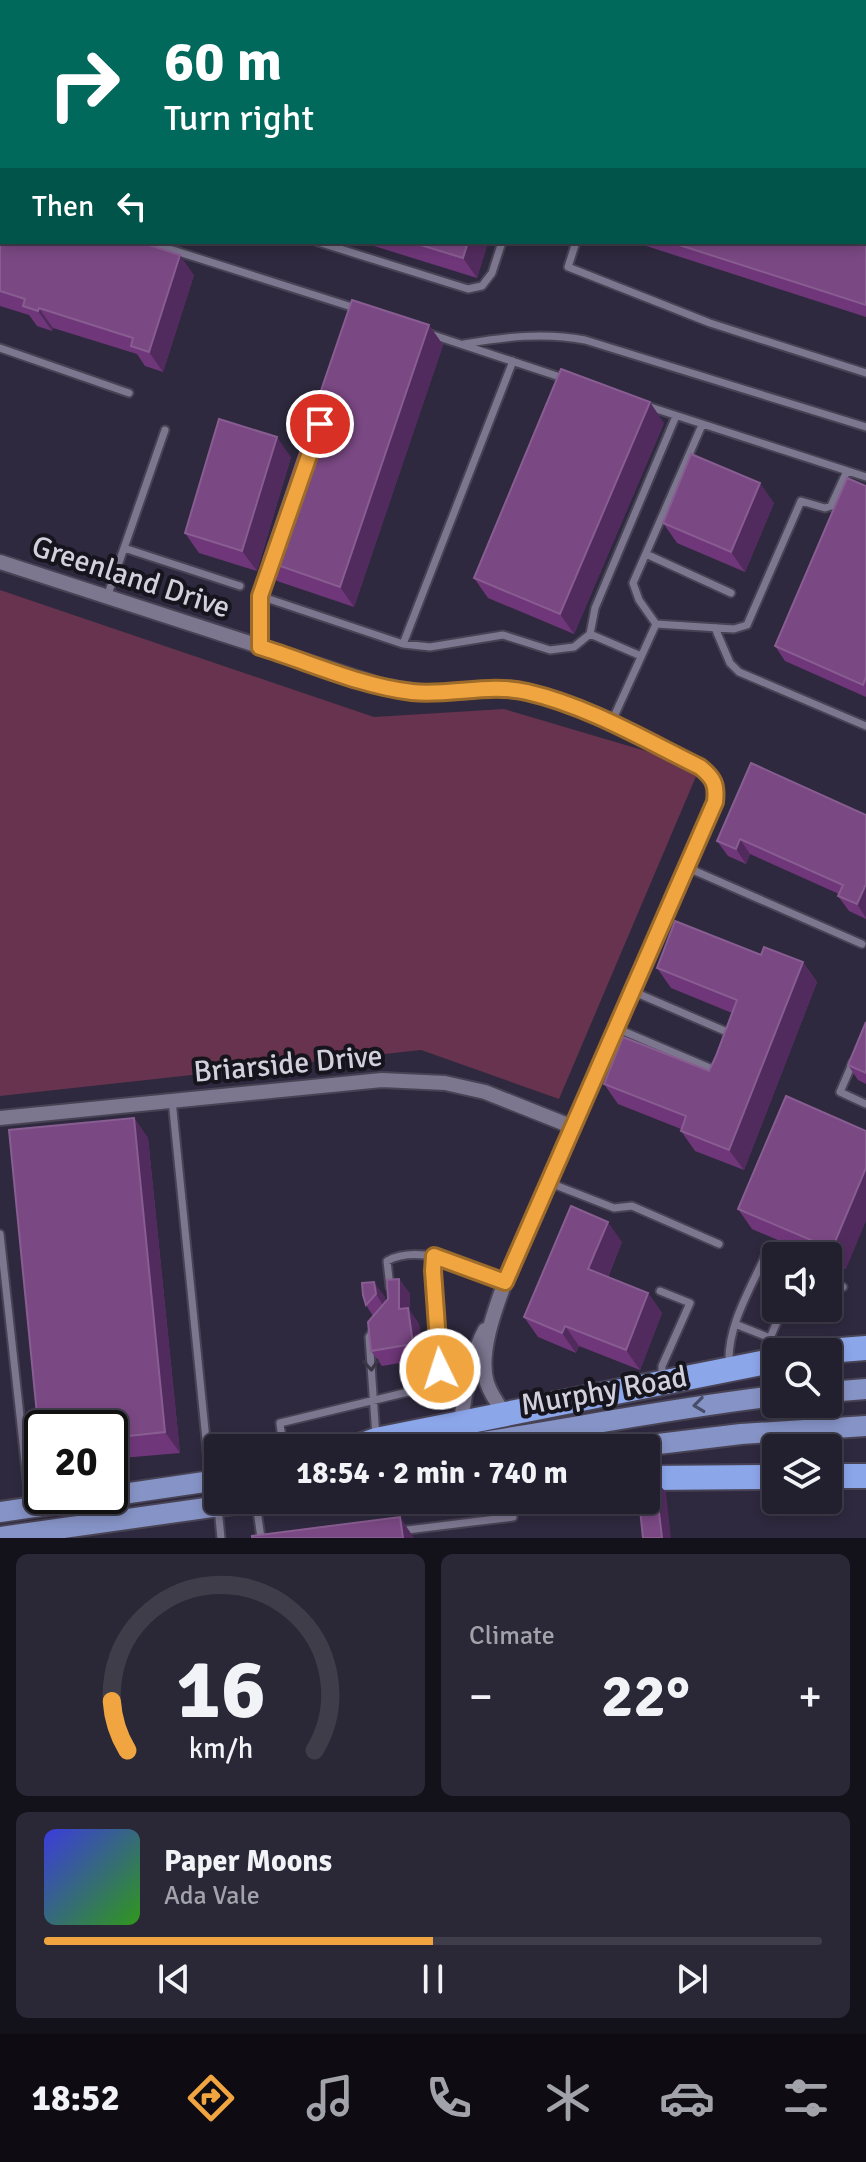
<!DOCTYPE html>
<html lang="en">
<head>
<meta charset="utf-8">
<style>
  body { margin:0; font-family:Signika,sans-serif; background:#2a2736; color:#f1f3f6; height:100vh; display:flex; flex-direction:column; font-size:30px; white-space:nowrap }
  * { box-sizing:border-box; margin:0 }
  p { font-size:26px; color:#a2a2aa }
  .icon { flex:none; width:44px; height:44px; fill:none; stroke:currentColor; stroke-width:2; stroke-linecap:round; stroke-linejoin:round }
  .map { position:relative; height:1538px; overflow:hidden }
  .sheet { display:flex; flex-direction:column; gap:16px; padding:16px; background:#131119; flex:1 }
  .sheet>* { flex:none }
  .guide { position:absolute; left:0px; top:0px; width:866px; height:244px; box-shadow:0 4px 12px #0003,0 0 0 2px #3f3d4a; background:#00695c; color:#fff; overflow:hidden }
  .tools { position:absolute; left:762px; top:1242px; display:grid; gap:16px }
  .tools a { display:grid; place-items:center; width:80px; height:80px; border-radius:8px; background:#221f2e; box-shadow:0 4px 12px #0003,0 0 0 2px #3f3d4a; font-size:40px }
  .speed { position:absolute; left:24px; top:1410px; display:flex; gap:16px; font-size:40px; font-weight:700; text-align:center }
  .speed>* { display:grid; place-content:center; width:104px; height:104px; border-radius:50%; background:#221f2e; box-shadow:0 4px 12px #0003,0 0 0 2px #3f3d4a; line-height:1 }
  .speed .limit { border:4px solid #111; border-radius:12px; background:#fff; color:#111 }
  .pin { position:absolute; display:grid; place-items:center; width:68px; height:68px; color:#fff; margin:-34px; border:4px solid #fff; border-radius:50%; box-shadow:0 2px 8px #0007 }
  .me { position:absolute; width:88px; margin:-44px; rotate:356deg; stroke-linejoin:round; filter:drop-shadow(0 0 6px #0008) }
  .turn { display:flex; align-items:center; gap:28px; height:168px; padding:0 32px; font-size:36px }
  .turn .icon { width:104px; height:104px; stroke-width:2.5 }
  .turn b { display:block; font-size:56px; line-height:68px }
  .then { display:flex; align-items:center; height:76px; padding:0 32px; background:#0003; gap:16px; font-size:30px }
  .big { font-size:60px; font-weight:700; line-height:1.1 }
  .sheet .card { flex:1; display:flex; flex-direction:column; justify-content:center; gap:12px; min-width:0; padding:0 28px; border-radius:12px; background:#2a2736 }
  .sheet .dial { align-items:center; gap:0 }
  .dial svg { height:208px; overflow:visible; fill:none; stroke:#3f3d4a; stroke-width:7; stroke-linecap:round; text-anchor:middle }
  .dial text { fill:#f1f3f6; stroke:none }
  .song { display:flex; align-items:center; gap:24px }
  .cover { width:96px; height:96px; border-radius:12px; background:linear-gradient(135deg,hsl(240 70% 55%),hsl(110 70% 35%)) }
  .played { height:8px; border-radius:4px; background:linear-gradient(90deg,#f1a540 50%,#3f3d4a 50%) }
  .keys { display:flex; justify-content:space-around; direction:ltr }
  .heat { display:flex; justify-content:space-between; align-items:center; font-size:44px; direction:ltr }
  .sheet .tiles { flex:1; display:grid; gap:16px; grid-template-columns:1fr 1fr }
  .card:last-child { grid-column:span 2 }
  .trip { position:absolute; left:204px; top:1434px; width:456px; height:80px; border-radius:8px; background:#221f2e; box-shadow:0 4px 12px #0003,0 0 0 2px #3f3d4a; font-weight:700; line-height:80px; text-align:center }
  .menu { display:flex; height:128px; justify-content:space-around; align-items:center; background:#0e0c12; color:#a2a2aa }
  .menu .icon { width:56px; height:56px }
  .menu .active { color:#f1a540 }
  .menu b { font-size:36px; color:#f1f3f6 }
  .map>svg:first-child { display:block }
  .green { fill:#67334e }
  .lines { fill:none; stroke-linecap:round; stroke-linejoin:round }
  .lane-casing { stroke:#484354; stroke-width:11 }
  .street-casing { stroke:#484354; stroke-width:18 }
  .primary-casing { stroke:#484354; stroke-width:24 }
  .highway-casing { stroke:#484354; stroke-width:28 }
  .lane { stroke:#7c768f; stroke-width:7 }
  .street { stroke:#7c768f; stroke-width:14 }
  .primary { stroke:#8693c6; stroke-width:20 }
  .highway { stroke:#8ca6ea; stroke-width:24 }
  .wall { fill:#6f3779 }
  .shaded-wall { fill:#512b5d }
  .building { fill:#7a4883; stroke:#885d91; stroke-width:2 }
  .oneway { stroke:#3a3645 }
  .oneway2 { stroke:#484d69 }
  .route-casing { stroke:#9d6b2a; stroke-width:20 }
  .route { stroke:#f1a540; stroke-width:14 }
  .labels { text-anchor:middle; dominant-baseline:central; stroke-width:8; stroke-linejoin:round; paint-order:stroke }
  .street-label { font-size:30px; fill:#d2d0dd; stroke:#16141d }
</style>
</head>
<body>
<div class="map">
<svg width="866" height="1538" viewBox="0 0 866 1538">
  <rect width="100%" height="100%" fill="#2e293e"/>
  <path class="green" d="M0,590l374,127 130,-8 196,58 -141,332 -138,-49 -421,46z"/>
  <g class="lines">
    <g class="lane-casing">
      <path id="lane" d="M270,0l6,2
        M421,0l6,2
        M720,0l6,2
        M133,2v-2
        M173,2l1,-2
        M258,2v-2
        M579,2l1,-2
        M655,2l1,-2
        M808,2l1,-2
        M855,2v-2
        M864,13l2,1
        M864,47l2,1
        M0,185h2
        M158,242l2,4 195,62
        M318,242l150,47 14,-3 10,-13 10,-31
        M576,242l-8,25 142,56 156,50
        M427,333l136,45
        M464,344c42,-7 79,-12 121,-4l281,87
        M0,348l129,45
        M647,406l219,71
        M702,425l-69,158 6,17 17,24 78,5 13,-4 54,-124 24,7 6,-2 16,-35
        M124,548l116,38
        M646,554l85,39
        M260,596l143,48 27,3 73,-12 47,15 24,-3 16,-13 51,22
        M107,597l58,-167
        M715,628l15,35 9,9 127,54
        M590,634l5,-26 81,-192
        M403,644l110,-283
        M260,647v-51l12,-35
        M612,721l44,-97
        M686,867l176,77
        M632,991l102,44
        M616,1028l101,43
        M853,1062l-13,30 26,12
        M172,1100l38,380
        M550,1183l64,25 18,-2 87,38
        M0,1234l30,273
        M828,1280l15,7
        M390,1287l-3,-26c36,-19 84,9 118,21
        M660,1291l30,12 -28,63v12
        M735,1324l35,14 13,-30
        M373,1331l-4,6 7,100
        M729,1364c-2,-39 23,-78 38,-112l10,4
        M283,1448l-3,-25 157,-38 3,-16 -7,-98 1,-15
        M256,1503l5,35
        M218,1508l3,30
        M399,1531l114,-14 -2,-17"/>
    </g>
    <g class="street-casing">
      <path id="street" d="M552,0l6,2
        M0,562l379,123c20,4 40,8 61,8 27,-1 58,-7 86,-2 59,12 120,49 174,76 14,11 17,18 15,35l-210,480c-10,27 -27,72 -18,101 4,12 12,23 19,33
        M0,1118l382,-38 63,3 40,9 88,35
        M460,1425c6,-33 9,-66 25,-95"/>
    </g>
    <g class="primary-casing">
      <path id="primary" d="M828,1392l38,-3
        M443,1448c111,-16 221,-39 333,-52
        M625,1448l116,-14 125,-8
        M0,1512l218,-32
        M0,1537l262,-37"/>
    </g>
    <g class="highway-casing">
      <path id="highway" d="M815,1352l51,-4
        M354,1448l22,-8 400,-80
        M828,1476h38
        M646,1478l130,-1"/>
    </g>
    <use href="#lane" class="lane"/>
    <use href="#street" class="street"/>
    <use href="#primary" class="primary"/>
    <use href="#highway" class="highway"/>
  </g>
  <path class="wall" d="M866,60v257l-232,-75h230z
    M2,81v70l-2,-1v-63z
    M0,198l194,77 -31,97 -18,-6 -8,-12 -84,-26 -1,3 -15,-5 -8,-11 -29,-9z
    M371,242h117l-11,36 -103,-32z
    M429,325l14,20 -89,262 -77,-26 -14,-21z
    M664,423l-90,211 -86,-36 -14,-20z
    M291,457l-34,114 -58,-18 -14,-20z
    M866,486v211l-81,-36 -10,-15z
    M774,503l-29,69 -68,-29 -14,-20z
    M866,815v104l-17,-8 -11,-15 1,-2 -89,-40 -4,10 -18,-8 -11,-15z
    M761,955l42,7 14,20 -73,188 -49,-19 -14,-20v-2l-63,-25 -14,-20 105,-13 23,-58 -61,-25 -14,-20z
    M866,1022v62l-8,-4 -10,-15z
    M786,1096l60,173 -18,-7v-6h-13l-63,-27 -14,-20z
    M134,1118l14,20 32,315 -70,6v-31h-68v20l-2,-3 -31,-315z
    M622,1242l-14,35 40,16 14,20 -22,57 -61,-24 -3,7 -38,-16 -14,-20z
    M399,1279l11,15v17l9,13 4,35 -41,7 -11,-15 2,-35 -7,-11 -4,-22 23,14v6z"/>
  <path class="shaded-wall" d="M93,0h20l-1,2h-20z
    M468,242h20l-11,36 -14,-20z
    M180,255l14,20 -31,97 -14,-20z
    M39,308l14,20 -1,3 -14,-20z
    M429,325l14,20 -89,262 -14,-20z
    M650,402l14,21 -90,211 -14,-20z
    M277,437l14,20 -34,114 -15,-20z
    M760,483l14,20 -29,69 -14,-20z
    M740,839l10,15 -4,10 -10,-15z
    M866,884v34l-9,-14z
    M803,962l14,20 -73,188 -15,-20z
    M134,1118l14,20 32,315 -15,-21z
    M866,1168v53l-20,48 -14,-20z
    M608,1222l14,20 -20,48 -14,-21z
    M399,1279l11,15v17l9,13 4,35 -10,-15 -14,-35z
    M374,1282l11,15 1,13 -10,-16z
    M648,1293l14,20 -22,57 -14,-20z
    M565,1326l14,20 -3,7 -14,-20z
    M655,1478l11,15 5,45h-9z
    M400,1517l14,21h-11z"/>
  <path class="building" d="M27,0h66l-1,2h-65z
    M864,60h2v245l-196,-63h194z
    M2,81v55l-2,-1v-48z
    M0,198h2v44h138l40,13 -31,97 -18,-6 2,-8 -94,-30 -1,3 -15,-5 2,-7 -25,-8z
    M411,242h57l-5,16z
    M352,300l77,25 -89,262 -77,-27z
    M561,369l89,33 -90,212 -86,-36z
    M219,419l58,18 -35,114 -57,-18z
    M691,454l69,29 -29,69 -68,-29z
    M847,478l19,8v191l-3,8 -88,-39z
    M751,763l115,52v69l-9,20 -19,-8 5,-11 -103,-46 -4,10 -19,-8z
    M675,921l86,34 3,-8 39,15 -74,188 -48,-19 5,-15 -82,-32 19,-47 86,34 7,-15 21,-56 -80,-32z
    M866,1022v51l-18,-8z
    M786,1096l80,35v37l-34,81 -94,-40z
    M134,1118l31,314 -55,6v-10h-68v17h-2l-31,-315z
    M571,1206l37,16 -20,47 60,24 -22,57 -61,-24 -3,7 -38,-16z
    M399,1279v30l9,-1 5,36 -42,7 -3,-29 20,-23 -1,-19z
    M374,1282l2,12 -10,11 -3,-10 -1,-12z
    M655,1478l7,60h-19l-4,-38h7v-21z
    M400,1517l3,21h-151v-2z"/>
  <defs><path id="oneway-chevron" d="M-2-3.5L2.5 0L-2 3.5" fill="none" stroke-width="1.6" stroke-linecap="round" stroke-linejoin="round" transform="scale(2)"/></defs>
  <use class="oneway" href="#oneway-chevron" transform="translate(371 1365) rotate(86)"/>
  <use class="oneway2" href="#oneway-chevron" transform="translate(699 1405) rotate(173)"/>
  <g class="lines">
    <g class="route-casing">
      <path id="route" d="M320,424l-60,172v51c49,15 100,39 152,45 38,4 78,-9 115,0 61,14 118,48 173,75 14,11 17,18 15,35l-210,480 -71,-26 -1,15 7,98"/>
    </g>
    <use href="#route" class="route"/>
  </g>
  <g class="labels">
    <g class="street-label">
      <text transform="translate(131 577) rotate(18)">Greenland Drive</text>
      <text transform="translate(288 1064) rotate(-5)">Briarside Drive</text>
      <text transform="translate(604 1391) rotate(-10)">Murphy Road</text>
    </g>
  </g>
</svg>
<div class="tools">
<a><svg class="icon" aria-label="sound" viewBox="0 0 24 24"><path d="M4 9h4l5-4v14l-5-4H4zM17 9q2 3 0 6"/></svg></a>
<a><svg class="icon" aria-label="search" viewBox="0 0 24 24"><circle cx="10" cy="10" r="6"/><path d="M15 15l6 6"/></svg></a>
<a><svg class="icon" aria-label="layers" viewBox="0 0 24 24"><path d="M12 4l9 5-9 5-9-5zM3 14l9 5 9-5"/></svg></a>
</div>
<div class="speed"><div class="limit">20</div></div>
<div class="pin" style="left:320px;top:424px;background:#d93025"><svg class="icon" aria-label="arrive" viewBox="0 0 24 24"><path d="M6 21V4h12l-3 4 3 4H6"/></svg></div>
<svg class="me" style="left:440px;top:1369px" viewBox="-20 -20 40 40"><circle r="17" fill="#f1a540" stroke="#fff" stroke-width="3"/><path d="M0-11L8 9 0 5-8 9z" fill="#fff"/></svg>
<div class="trip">18:54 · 2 min · 740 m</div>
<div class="guide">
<div class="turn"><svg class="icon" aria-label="right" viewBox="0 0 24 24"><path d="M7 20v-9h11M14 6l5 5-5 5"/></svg><div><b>60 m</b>Turn right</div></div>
<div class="then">Then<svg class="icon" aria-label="left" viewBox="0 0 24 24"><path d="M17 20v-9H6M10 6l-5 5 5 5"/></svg></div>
</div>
</div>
<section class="sheet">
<div class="tiles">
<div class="card dial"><svg viewBox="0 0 100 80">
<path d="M14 69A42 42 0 1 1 86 69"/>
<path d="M14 69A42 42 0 0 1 8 50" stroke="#f1a540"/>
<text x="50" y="56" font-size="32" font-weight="700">16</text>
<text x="50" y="72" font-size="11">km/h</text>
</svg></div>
<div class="card"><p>Climate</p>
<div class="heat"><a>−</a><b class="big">22°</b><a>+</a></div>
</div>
<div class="card">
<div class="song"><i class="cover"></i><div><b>Paper Moons</b><p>Ada Vale</p></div></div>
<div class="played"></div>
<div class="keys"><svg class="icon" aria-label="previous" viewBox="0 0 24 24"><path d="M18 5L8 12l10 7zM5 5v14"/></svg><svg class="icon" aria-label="pause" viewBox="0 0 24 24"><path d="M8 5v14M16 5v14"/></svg><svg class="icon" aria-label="next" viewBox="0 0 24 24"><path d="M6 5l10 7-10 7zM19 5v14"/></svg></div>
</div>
</div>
</section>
<nav class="menu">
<b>18:52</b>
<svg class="icon active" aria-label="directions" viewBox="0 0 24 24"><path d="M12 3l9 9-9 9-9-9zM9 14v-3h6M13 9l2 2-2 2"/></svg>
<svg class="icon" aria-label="music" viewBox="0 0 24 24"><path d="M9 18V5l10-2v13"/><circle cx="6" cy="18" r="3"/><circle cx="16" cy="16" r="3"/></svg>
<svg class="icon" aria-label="phone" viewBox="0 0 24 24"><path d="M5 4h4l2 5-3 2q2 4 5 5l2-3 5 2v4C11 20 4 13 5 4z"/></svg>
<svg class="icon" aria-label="climate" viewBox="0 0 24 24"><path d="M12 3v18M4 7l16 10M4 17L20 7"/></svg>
<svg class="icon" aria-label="car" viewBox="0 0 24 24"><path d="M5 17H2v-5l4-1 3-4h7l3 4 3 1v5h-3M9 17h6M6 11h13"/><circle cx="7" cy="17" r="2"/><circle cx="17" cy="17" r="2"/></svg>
<svg class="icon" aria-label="filters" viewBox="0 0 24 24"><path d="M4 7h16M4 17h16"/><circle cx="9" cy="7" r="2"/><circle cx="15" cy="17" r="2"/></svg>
</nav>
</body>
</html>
